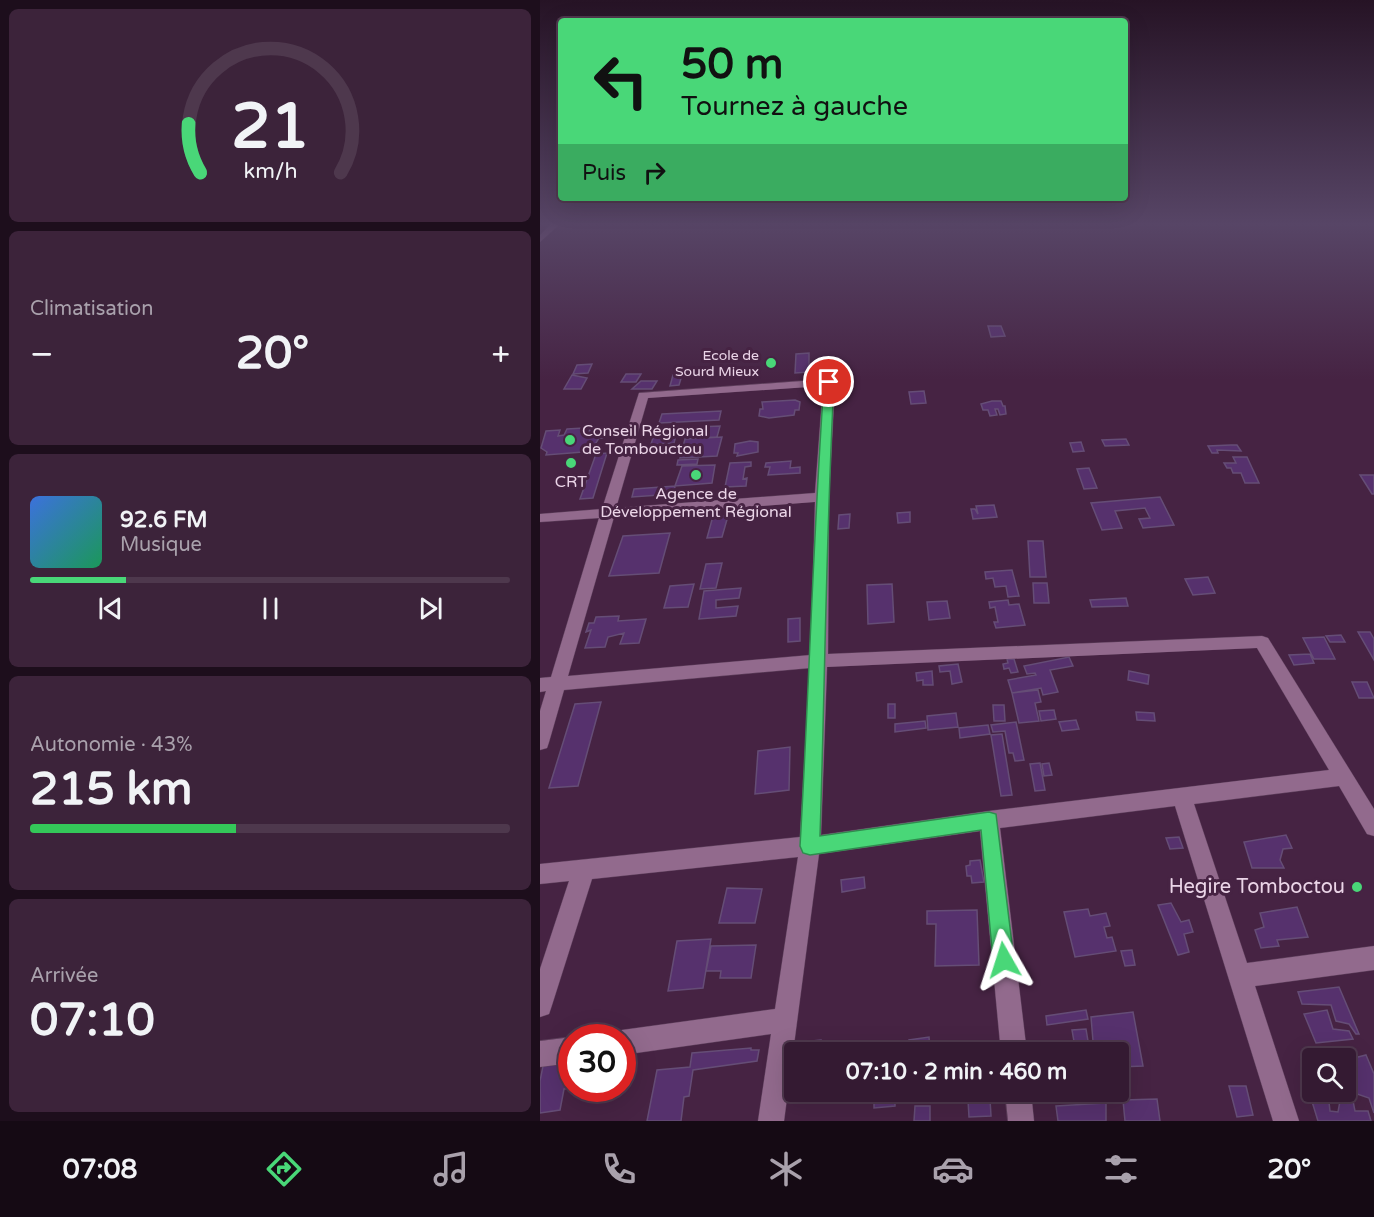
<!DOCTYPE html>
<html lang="fr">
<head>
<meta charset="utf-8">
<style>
  body { margin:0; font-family:"Varela Round",sans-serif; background:#3c233a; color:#f1f3f6; height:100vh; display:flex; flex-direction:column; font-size:22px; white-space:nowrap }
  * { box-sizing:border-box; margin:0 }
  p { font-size:20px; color:#a9a1ac }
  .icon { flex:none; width:33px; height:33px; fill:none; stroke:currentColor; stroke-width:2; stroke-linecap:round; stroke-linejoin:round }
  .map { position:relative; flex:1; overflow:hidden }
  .details { display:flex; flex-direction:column; gap:9px; padding:9px; background:#1d0e1c; width:540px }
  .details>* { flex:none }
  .banner { position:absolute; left:18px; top:18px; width:570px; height:183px; border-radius:6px; box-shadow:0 6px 24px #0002,0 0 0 2px #4e384d; background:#49d778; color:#111; overflow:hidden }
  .controls { position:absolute; left:762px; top:1048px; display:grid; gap:12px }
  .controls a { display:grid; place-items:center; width:54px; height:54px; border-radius:6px; background:#341a32; box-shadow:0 6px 24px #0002,0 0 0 2px #4e384d; font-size:30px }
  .speed { position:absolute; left:18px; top:1024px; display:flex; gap:12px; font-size:30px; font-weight:700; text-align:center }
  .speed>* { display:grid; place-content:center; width:78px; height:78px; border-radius:50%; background:#341a32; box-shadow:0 6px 24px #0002,0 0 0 2px #4e384d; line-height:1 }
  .speed .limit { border:9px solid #d22; background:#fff; color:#111 }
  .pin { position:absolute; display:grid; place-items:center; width:51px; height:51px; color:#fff; margin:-26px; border:3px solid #fff; border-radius:50%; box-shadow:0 2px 6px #0007 }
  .me { position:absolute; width:66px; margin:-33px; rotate:354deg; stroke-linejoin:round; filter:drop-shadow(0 0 4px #0008) }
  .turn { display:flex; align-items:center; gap:21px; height:126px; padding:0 24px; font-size:27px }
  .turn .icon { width:78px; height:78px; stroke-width:2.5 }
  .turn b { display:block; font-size:42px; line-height:51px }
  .then { display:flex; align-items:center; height:57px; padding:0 24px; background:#0003; gap:12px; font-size:22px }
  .big { font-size:45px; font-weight:700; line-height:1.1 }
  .details .card { flex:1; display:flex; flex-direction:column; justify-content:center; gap:9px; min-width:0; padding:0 21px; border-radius:9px; background:#3c233a }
  .details .dial { align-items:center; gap:0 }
  .dial svg { height:156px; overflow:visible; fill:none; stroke:#4e384d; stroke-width:7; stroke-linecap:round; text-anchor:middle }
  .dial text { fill:#f1f3f6; stroke:none }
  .song { display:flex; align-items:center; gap:18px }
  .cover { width:72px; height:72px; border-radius:9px; background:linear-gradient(135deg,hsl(220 70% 55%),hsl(150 70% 35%)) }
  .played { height:6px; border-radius:3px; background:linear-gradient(90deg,#49d778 20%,#4e384d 20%) }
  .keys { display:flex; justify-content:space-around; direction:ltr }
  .heat { display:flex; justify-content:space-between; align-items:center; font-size:33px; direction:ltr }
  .charge { height:9px; border-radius:4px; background:linear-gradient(90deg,#34c759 43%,#4e384d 0) }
  .trip { position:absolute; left:244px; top:1042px; width:345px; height:60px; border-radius:6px; background:#341a32; box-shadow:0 6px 24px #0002,0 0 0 2px #4e384d; font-weight:700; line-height:60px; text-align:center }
  .menu { display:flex; height:96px; justify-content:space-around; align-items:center; background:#150a14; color:#a9a1ac }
  .menu .icon { width:42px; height:42px }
  .menu .selected { color:#49d778 }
  .menu b { font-size:27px; color:#f1f3f6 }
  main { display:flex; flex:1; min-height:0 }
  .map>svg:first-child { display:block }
  .building { fill:#56316d; stroke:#654d76; stroke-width:1.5 }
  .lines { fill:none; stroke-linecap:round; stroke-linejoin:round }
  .minor-casing { stroke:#5d3f5b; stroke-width:1 }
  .minor { fill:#926a8d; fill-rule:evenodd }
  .route { fill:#49d778; stroke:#2f8c4e; stroke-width:1.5 }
  .poi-dot { fill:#49d778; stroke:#462343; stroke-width:2 }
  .labels { text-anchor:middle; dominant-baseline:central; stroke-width:6; stroke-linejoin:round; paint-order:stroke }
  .far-poi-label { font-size:14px; fill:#ebd5e8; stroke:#462343; text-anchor:end }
  .poi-label { font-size:16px; fill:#ebd5e8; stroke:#462343 }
  .near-poi-label { font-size:20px; fill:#ebd5e8; stroke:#462343; text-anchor:end }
</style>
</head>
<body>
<main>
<section class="details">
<div class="card dial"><svg viewBox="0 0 100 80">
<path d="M14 69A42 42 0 1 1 86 69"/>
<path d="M14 69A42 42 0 0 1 8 44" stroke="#49d778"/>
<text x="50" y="56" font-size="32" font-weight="700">21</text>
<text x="50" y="72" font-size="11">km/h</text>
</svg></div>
<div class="card"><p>Climatisation</p>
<div class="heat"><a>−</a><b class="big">20°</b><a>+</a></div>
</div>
<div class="card">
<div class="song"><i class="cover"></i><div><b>92.6 FM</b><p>Musique</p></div></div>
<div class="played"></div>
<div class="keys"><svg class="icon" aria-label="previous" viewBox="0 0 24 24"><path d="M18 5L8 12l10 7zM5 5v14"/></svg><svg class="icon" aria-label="pause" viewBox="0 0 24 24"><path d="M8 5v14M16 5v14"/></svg><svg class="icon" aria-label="next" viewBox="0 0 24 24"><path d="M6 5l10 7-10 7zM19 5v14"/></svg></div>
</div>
<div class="card"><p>Autonomie · 43%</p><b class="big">215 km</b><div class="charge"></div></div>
<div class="card"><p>Arrivée</p><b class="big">07:10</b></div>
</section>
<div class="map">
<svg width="834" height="1121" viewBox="0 0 834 1121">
  <rect width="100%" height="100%" fill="#462343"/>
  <path class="building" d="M448,326h13l4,10 -14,1z
    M269,353v19l-14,1 1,-19z
    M52,364l-4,9 -15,1 4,-9z
    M86,374h15l-5,8h-15z
    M32,375l15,3 -6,11h-17z
    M133,375h9l-3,10 -9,1z
    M101,381h16l-5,8h-20z
    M384,391l2,12 -15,1 -2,-12z
    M255,400l5,2 -1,8h-4l-1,5 -25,3 -10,-2 1,-7h3l-1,-7z
    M452,401h9l2,5h2l1,8 -6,1 -2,-6h-3l2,6 -7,1 -2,-6h-5l-2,-6z
    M181,411l-2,9 -60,3 3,-9z
    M180,426l-3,11 -24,1 4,-11z
    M67,427l-4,11h-4l-5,8 -11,6 -37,3 1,-3 -6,-4 5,-17 14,-1 -2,6 6,-1 3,-6 16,-1 -2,5h8l1,-5z
    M137,431l-3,12 -16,1 -3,8 -7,1 7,-21z
    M182,437l-5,19 -37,2 5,-19z
    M586,439l3,6 -24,1 -3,-6z
    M210,441l8,1v10l-21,4 1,-3h-4l1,-9z
    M541,442l3,9 -11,1 -3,-9z
    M691,445h6l4,6 -24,-1 1,3h-6l-4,-7z
    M67,453l-14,45 -13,1 16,-45z
    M693,457h14l12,26h-14l-4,-10h-8l-2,-5h-4l-3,-5h12z
    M158,459l-1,5 -20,1 1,-5z
    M251,461l-1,7 10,-1v6l-32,2 2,-8h-5l1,-4z
    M211,462v4l-6,1 -2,12 4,-1 -1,8 -21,1 5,-24z
    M175,465l-3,18 -37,3 7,-20z
    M549,468l8,20 -13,1 -7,-20z
    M820,475h14v19h-2z
    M135,486l-1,8 -42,3 2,-8z
    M620,497l14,28 -31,3 -4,-9 11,-1 -5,-10 -30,3 7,17 -20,2 -11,-27z
    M454,505l3,12 -24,2 -2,-10h4l3,5 -2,-8z
    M370,512v10l-12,1 -1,-10z
    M310,514l-1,14 -11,1 1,-14z
    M173,516h15l-6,21 -15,1z
    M130,533l-11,40 -50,3 14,-40z
    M488,541h15l3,36h-16z
    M182,563l-6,25 -16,1 6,-25z
    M472,570l7,26 -11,1 -2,-11 -11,1 -2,-9 -7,1 -1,-7z
    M668,577l7,16 -22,2 -8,-16z
    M493,583h14l2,20h-15z
    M154,584l-6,23 -24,1 6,-22z
    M352,584l2,38 -26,2 -1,-39z
    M201,588l-2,10 -23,2v8l22,-2 -2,10 -37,3 5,-28z
    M586,598l2,8 -36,1 -2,-7z
    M468,600l1,5 10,-1 6,21 -29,3 -2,-6h4l-3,-15 -5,1 -1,-6z
    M407,601l3,17 -21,2 -2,-18z
    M79,616l-1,5 28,-2 -7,24 -19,1 4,-11 -16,4 -3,10 -20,1 6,-18 -5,2 3,-9h5l2,-6z
    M260,618v23l-12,1v-23z
    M818,632h12l4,7v21z
    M801,635l4,7h-15l-4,-6z
    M784,637l11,22h-21l-11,-21z
    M770,654l4,9 -20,2 -5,-10z
    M529,657l4,9 -23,4 8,22 -15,3 -2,-7 -29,5 -4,-13 28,-5 -1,-2 -8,1 -3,-8z
    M467,659h7l4,13 -7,1 -2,-5 -5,1 -1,-5 5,-1z
    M418,664l4,18 -10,2 -2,-13 -10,1 -1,-6z
    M392,671l1,14h-10v-5l-6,1 -1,-8z
    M589,671l20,4 -1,9 -20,-4z
    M812,682h15l7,16h-15z
    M498,690l3,12 -6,1 4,18 -20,2 -7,-30z
    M61,702l-23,84 -29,2 26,-84z
    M348,704h7v14h-7z
    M453,705h11l1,16h-11z
    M514,710l2,9 -15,2 -2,-10z
    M596,712l18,1 1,8 -18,-1z
    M416,713l2,14 -30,3 -1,-14z
    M536,720l3,9 -17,2 -3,-9z
    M385,721l1,7 -31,4v-8z
    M476,722l8,38 -9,1 -2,-8h-4l-4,-22 -12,1 -2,-7z
    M448,725l2,9 -30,4 -1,-10z
    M462,734l10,61 -11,1 -10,-61z
    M250,747l-1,43 -34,4 3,-43z
    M500,763l5,27 -10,1 -5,-27z
    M509,763l3,12 -8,1 -2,-12z
    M746,835l6,13 -9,1 -3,11 4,8h-32l-8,-26z
    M639,837l4,11 -13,1 -4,-11z
    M440,860l4,22 -12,1 -1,-7h-4l-1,-10 4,-1v-4z
    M324,877l1,11 -23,4 -1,-12z
    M187,888l35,1 -7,34h-36z
    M631,903l10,19 8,-2 4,12 -9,2 5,18 -11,3 -20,-50z
    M757,907l11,30 -31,3 2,6 -18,2 -6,-18 9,-3 -4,-14z
    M548,909l2,7 16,-3 4,13 -6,1 3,11 5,-1 4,14 -41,6 -11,-45z
    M437,910l2,55 -44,1 1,-42h-9v-13z
    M171,939l-8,49 -35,3 9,-50z
    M216,945l-5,33h-31l1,-7h-15l5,-25z
    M592,950l3,15 -10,1 -4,-15z
    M799,987l20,47h-3l-7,-10 -13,-3 -5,-16 -29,-1 -4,-12z
    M546,1010l2,9 -41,6 -1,-9z
    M787,1010l6,19 16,2 4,8 -37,4 -12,-29z
    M593,1012l10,54 -24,1v-14h-25l-3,-36z
    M546,1029l4,24h-14l-4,-23z
    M389,1037l1,13 -20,2 -1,-12z
    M281,1040v8l-19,2v-8z
    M420,1044l1,9h-17l-1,-7z
    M211,1048v2h8l-2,11 -64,9 -4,26 -5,1 -3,24h-34l10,-51 33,-3 2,-14z
    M826,1055l8,19v39l-5,-15 -12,-4 -11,-31v-3z
    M32,1061v27l-8,1 -4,21 -20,3v-32l3,-15z
    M689,1086h17l7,29 -16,2z
    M334,1092h21v14l-21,2z
    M788,1093l2,18 8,1 2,-11h13l2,10h13l3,10h-53l-8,-26z
    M450,1099l1,17 -22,1 -1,-17z
    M617,1099l3,22h-35l-2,-21z
    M566,1103v18h-48l-2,-15z
    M375,1106h15v15h-16z"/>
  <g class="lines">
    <g class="minor-casing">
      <path id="minor" d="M12,223h9l-21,19v-7z
        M289,379l6,3 -6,115 -1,157 434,-18 6,2 106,171v27l-7,-2 -28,-48 -145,18 53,159 127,-17v24l-119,16 44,135h-26l-98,-315 -175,22 27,225h-26l-21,-222 -161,23 -35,267h-26l13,-87 -149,21v-17h-10l1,-4 9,-4 153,-21 23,-152 -206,22 -40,126 -3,9 -9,3v-48l29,-88 -29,3v-20l260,-27 10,-169 -246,22 -15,52 -2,6 -7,2v-39l6,-20 -6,1v-14l11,-1 48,-159 -59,4v-8l62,-5 37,-116zM283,386l-8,107 -199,15 32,-110zM275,502l-4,153 -243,21 46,-159zM717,648l72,122 -340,41 -168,24 6,-168z
        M32,1037v26l-32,4v-26z
        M465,1092h26l3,29h-26z"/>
    </g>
    <use href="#minor" class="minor"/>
  </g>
  <linearGradient id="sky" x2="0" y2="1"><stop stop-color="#261325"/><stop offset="0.59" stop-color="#574566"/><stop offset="1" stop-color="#574566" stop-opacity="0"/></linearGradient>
  <rect width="834" height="380" fill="url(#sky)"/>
  <path class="route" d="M289,379l5,3c-8,152 -9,303 -14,454l169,-24 7,2 18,146 -3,7 -7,3 -8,-3 -3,-7 -12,-130 -171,25 -7,-2 -3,-7c9,-154 13,-309 24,-464z"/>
  <g class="poi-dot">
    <circle cx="231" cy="363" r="6"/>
    <circle cx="30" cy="440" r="6"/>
    <circle cx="31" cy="463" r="6"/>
    <circle cx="156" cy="475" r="6"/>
    <circle cx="817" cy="887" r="6"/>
  </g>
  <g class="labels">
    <g class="far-poi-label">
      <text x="219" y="355">Ecole de<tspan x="219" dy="16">Sourd Mieux</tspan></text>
    </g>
    <g class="poi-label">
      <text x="42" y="431" text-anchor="start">Conseil Régional<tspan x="42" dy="18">de Tombouctou</tspan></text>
      <text x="31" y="482">CRT</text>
      <text x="156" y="494">Agence de<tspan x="156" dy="18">Développement Régional</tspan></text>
    </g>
    <g class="near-poi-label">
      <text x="805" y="887">Hegire Tomboctou</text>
    </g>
  </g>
</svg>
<div class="controls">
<a><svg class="icon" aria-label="search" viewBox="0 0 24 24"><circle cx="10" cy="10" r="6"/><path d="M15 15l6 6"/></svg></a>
</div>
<div class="speed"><div class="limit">30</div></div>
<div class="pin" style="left:289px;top:382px;background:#d93025"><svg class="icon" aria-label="arrive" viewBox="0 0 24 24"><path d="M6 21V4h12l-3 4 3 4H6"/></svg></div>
<svg class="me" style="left:464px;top:960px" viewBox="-20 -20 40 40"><path d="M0-17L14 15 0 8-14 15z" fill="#49d778" stroke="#fff" stroke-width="4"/></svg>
<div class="trip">07:10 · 2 min · 460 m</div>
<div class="banner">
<div class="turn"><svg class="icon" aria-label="left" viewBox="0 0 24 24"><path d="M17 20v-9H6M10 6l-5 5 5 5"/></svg><div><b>50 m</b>Tournez à gauche</div></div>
<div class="then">Puis<svg class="icon" aria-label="right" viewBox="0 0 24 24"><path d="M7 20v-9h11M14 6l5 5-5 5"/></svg></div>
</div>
</div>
</main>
<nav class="menu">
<b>07:08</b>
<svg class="icon selected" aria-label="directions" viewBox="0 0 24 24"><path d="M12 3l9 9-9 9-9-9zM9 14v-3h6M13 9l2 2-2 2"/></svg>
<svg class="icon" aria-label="music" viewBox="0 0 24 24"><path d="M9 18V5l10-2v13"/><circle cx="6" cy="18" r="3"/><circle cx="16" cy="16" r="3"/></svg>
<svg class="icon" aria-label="phone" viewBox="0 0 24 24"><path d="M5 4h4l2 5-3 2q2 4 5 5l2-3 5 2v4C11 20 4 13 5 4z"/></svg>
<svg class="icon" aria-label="climate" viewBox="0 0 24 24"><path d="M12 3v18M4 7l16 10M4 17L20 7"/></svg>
<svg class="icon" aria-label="car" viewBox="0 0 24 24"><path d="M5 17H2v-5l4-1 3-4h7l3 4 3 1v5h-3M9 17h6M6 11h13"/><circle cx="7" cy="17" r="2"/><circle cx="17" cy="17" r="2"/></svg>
<svg class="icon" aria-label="filters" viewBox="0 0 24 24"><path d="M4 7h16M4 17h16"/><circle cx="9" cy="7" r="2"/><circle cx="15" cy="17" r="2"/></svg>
<b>20°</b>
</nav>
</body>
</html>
